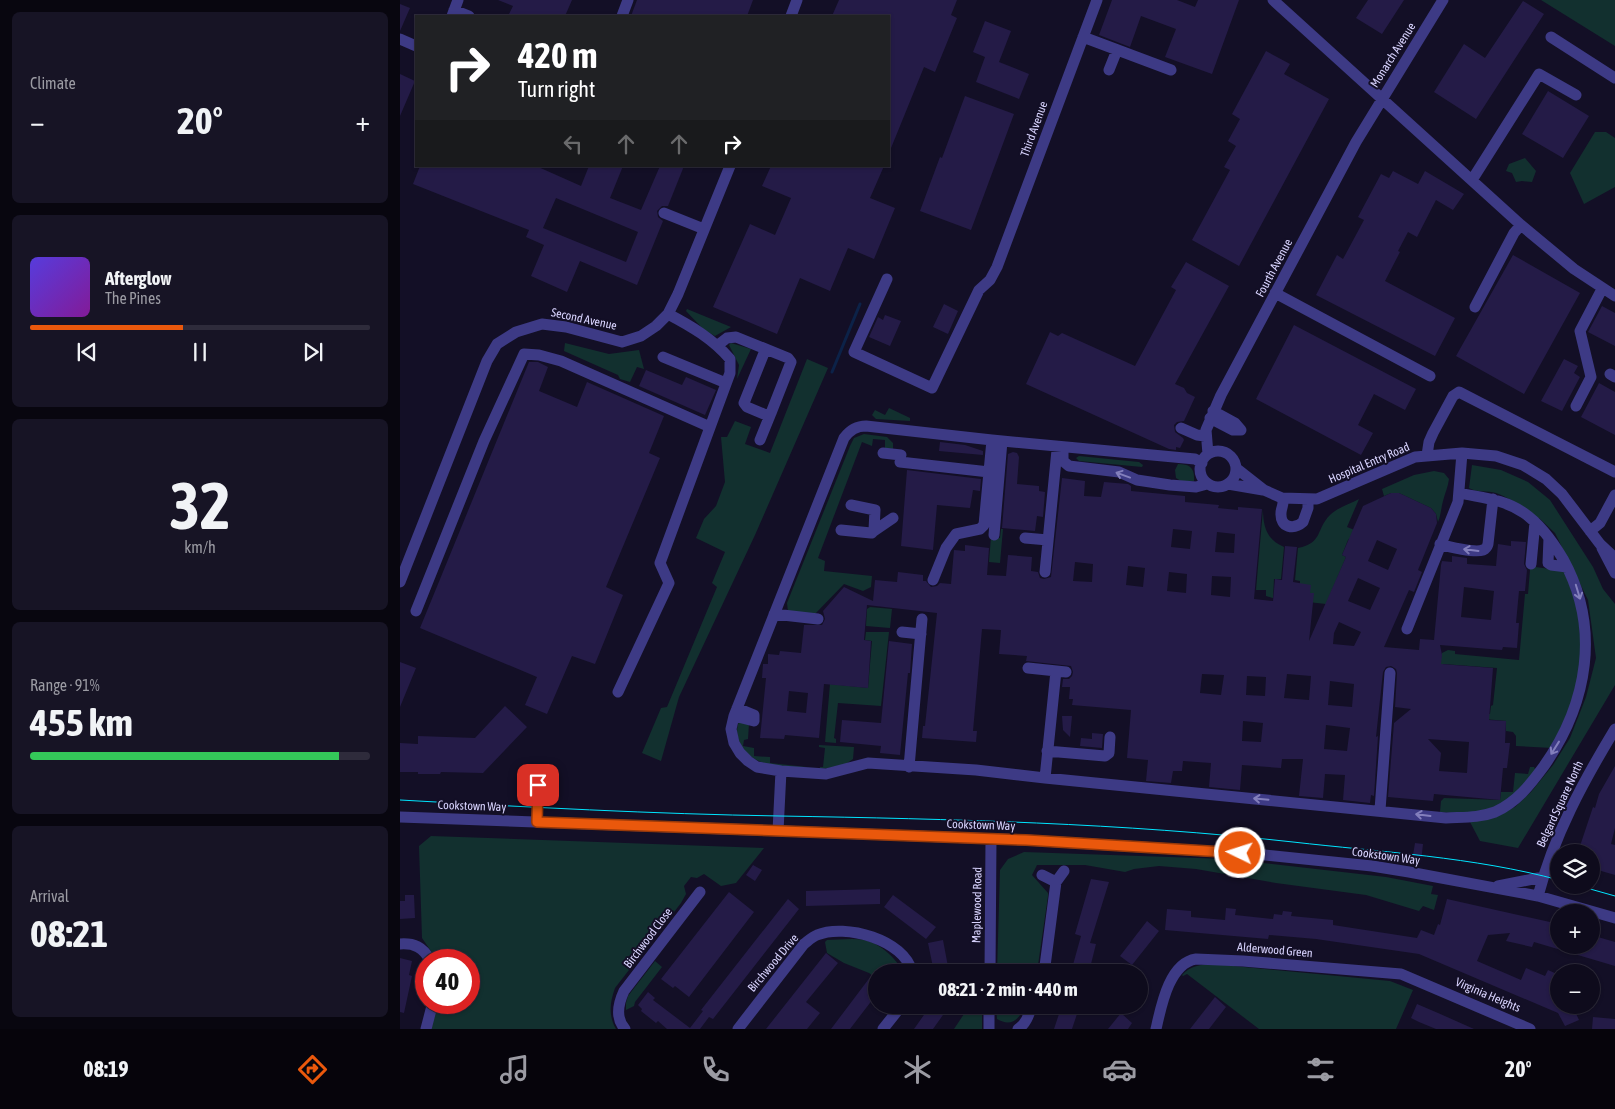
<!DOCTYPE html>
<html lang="en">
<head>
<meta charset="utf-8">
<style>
  body { margin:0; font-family:"Asap Condensed",sans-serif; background:#171425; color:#f1f3f6; height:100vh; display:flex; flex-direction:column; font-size:19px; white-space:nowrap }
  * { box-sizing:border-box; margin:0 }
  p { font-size:16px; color:#9b9ba3 }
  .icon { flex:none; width:28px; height:28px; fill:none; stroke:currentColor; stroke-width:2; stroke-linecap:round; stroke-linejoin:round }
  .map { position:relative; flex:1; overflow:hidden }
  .sheet { display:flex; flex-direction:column; gap:12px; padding:12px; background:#08060f; width:400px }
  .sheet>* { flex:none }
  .guide { position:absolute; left:15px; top:15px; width:475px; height:152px; border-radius:0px; box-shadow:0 1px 4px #0004,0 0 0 1px #2e2b3b; background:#202124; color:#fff; overflow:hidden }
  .fabs { position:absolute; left:1150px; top:844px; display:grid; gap:10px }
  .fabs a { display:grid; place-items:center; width:50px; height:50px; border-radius:50%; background:#0e0b1c; box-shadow:0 1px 4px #0004,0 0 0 1px #2e2b3b; font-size:25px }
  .speed { position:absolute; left:15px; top:949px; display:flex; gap:10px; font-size:25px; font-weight:700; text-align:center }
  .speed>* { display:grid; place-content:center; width:65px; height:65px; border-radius:50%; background:#0e0b1c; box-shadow:0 1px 4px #0004,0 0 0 1px #2e2b3b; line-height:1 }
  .speed .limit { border:8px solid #d22; background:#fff; color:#111 }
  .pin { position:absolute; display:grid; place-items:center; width:42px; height:42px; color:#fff; margin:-21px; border-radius:10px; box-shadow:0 2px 8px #0006 }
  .me { position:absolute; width:55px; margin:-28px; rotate:274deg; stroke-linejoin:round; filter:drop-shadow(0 0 4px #0008) }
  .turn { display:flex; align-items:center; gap:18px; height:105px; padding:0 20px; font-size:22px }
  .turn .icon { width:65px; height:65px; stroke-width:2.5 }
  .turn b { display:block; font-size:35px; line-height:42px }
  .lanes { display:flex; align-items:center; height:48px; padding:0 20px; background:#0003; justify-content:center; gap:25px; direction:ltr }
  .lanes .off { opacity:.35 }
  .big { font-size:38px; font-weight:700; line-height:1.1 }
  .sheet .card { flex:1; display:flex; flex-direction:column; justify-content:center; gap:8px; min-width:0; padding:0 18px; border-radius:8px; background:#171425 }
  .sheet .dial { align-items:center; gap:0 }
  .dial b { font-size:65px; line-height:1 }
  .song { display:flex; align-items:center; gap:15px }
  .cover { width:60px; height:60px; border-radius:8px; background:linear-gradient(135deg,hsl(250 70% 55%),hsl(290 70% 35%)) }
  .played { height:5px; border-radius:2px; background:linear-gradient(90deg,#ea580c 45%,#2e2b3b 45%) }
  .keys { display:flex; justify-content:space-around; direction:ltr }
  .heat { display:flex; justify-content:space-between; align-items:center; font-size:28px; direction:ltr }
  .charge { height:8px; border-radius:4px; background:linear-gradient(90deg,#34c759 91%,#2e2b3b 0) }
  .trip { position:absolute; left:468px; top:964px; width:280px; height:50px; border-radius:25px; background:#0e0b1c; box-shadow:0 1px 4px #0004,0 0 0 1px #2e2b3b; font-weight:700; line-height:50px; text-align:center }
  .dock { display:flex; height:80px; justify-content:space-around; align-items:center; background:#06040b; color:#9b9ba3 }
  .dock .icon { width:35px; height:35px }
  .dock .selected { color:#ea580c }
  .dock b { font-size:22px; color:#f1f3f6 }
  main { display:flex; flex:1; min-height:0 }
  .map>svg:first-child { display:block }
  .green { fill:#12302f }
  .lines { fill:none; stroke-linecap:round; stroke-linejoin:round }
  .stream { stroke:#0c2248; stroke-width:3 }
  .building { fill:#241b47; fill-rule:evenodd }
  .minor { stroke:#3d3a85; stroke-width:11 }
  .tram { stroke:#00e5ff; stroke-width:1 }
  .oneway { stroke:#837fbc }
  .route-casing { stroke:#983908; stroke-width:12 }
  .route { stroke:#ea580c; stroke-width:9 }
  .labels { text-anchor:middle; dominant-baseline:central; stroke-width:4; stroke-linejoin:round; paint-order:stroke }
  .street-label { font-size:12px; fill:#d9d4ff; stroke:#130f26 }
</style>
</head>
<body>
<main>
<section class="sheet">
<div class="card"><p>Climate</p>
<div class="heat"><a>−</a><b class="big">20°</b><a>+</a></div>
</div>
<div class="card">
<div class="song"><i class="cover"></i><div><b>Afterglow</b><p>The Pines</p></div></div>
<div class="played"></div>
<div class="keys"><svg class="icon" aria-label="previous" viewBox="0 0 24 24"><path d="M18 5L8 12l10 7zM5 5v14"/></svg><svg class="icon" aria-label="pause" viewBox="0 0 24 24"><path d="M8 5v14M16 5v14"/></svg><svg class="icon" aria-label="next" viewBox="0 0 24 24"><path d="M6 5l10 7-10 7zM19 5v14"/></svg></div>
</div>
<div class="card dial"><b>32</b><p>km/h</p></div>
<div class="card"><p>Range · 91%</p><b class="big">455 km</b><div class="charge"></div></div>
<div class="card"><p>Arrival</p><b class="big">08:21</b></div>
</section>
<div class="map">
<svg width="1215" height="1029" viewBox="0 0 1215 1029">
  <rect width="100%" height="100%" fill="#130f26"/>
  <path class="green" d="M1141,0h74v46z
    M1195,132h11l9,6v49l-31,17 -14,-31z
    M1125,158l11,13 -4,11 -10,-1 -6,1 -4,-9 -6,-2 3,-7z
    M287,309l44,18 -16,9 -11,-6 -18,-19z
    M165,343l44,11 30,-4 5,19 -7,-2 -7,15 -10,-3 -2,-4 -54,-24z
    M331,343l20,6 -14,30 2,-14 -10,-20z
    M407,359l21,9 -73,167 -76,162 -18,64 -19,-8 19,-45 6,-1 50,-120 -5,-4 13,-31 -29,-14 8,-19 12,-13 9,-24 -4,-45h6l8,-16 16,6 -6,17 25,9z
    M489,408l19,9 2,1v3l-34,-2 -4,-4 3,-5 10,5z
    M464,434l23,3 6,6v6l-8,-1v-8l-12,-1 -1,7 -10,-4 -44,116 7,3 -1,10 48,5 -1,11 -8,4 -19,-7 -30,31 -26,-3 -1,-9 63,-157 4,-8z
    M679,456l60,6 4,3 -1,2 -63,-6 -3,-3z
    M778,464c12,0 17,4 16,17h-13l-5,-3 -1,-8z
    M1072,465l29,5 27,12 22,18 43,67 10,22 12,15v81l-97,163 -38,-7 -10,-19 20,-4 25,-11 16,-15 22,-27 17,-27 16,-41 10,-39 -8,-58 -33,-67 -16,-15h-2c-13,-9 -26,-20 -41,-25 -9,-3 -19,0 -27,-5z
    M1034,471l10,2 5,6c-1,8 -4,14 -6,22 -2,7 -2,14 -5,21l-2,-8 -5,-6 -32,-15h-8l-7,3 -2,-7 32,-14z
    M959,499l-12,28 10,4 -9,9 -6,15 4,2 -20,47 -27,-3 1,-20 -5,-1 3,-32c25,-5 18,-19 32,-33 8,-8 20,-11 29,-16z
    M863,509c0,18 4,31 21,38l-3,32h-7l-1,19 -7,-2v-6h-10z
    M601,529h2l-3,34 -11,-1 2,-25 9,1z
    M1128,566l37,5 13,40 4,47 -8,39 -22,51 -36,-2v-10l-3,-4 -7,-1v-10l-76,-7 9,-4 51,4 1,-8 2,-1 4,-37 -54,-4 -1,19 -2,-20 2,-10 6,-3 7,1v3l64,6 6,-66h3l2,-24 -3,-2z
    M470,607l22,2 -2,19 -24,-2 1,-17z
    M466,632h23l-8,74 -43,-3 -4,35 2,1v4l-11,-1 5,-58 38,4 4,-47 -7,-1z
    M339,722l10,2 -1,15 -4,1 -1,6 11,2v8l16,1v6l46,5c-26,-2 -65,3 -77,-27 -2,-7 -3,-12 0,-19z
    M419,745l35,2 -1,12 -10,7 -23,3v-2h3l2,-19 -6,-1z
    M1130,767h4l2,4c-9,9 -17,21 -27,28 -22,15 -44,15 -69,13l1,-11 3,-3 56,2 1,-8h12l2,-19 13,1z
    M31,836l333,12 -28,35 -15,3 -17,-12 -7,4 -6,-1 -7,9 2,8 -5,9 -66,85c-5,14 -7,27 1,41h-185l7,-26 31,-1v-42h-32l-15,-22 -3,-92z
    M624,852l203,7 159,18 47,9 -2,8 7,1 -4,15 -11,-4 -4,5 -53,-16 -90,-12 -80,-14 -37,-3 -25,3 -9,3 -40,-7h-48l-5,10 16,18v3l-11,76h-40l3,-102 8,-11z
    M427,940c12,0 25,-2 37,0 16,3 32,18 39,32h-27v6l-7,-5 -25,-10 -17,-10 -2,-11z
    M255,961l7,6 -27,35 -1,4 -8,4v-7l2,-7z
    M813,964l177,17 23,9 -17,39h-137l-72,-55 -4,2 -1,-1c9,-10 18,-10 31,-11z
    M570,1005h12v24h-28z
    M596,1005h30c-6,13 -14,23 -29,14z"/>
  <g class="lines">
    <path class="stream" d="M432,372l28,-68"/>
  </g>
  <path class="building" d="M98,0h74l-7,16h-57l5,-10z
    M237,0h116l-6,16h-116z
    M439,0h118l-6,15 6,3 -22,54 -11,-5 -35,86v-137h-57z
    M712,0h65l18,7 3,-7h41l-27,74 -47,-17 11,-28 -35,-13 -11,31 -31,-12z
    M968,0h36l-22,34 -26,-16z
    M1123,1l21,13 -68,105 -42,-27 30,-48 21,14z
    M0,4l10,4 -10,23z
    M585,21l26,10 -12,31 30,12 -10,25 -43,-17 9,-25 -12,-5z
    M866,51l24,13 -6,10 45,25 -90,167 -47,-26 38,-70 -6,-3 12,-21 -8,-5 12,-22 -8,-5z
    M0,74l15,7 -15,35z
    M1148,91l41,25 -26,42 -41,-24z
    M565,96l49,18 -43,116 -51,-19 20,-54 2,1z
    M20,166h116l45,20 8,-20h34l-13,32 31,12 19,-44h24l-16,40h-6l-5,5 1,6 5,4 -26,64 -57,-24 -13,31 -36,-16 13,-31 -18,-8 3,-7 -116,-46zM156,198l82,34 -12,30 -83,-34z
    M371,166h113l-14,32 25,10 -21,51 -26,-11 -18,43 -30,-13 -23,56 -64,-27 37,-83 25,11 16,-37 -29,-12z
    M993,171l25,13 7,-13 39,23 -11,16 -17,-10 -19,37 -9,-5 -10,19 2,1 -15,29 70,37 -20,38 -119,-61 21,-40 6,4 21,-39 -6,-3 23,-43 8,4z
    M1113,255l67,38 -56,101 -68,-38z
    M786,262l43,24 -54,98 9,4 3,5 8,4 -11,24 -7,1 -3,3 1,7 8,6 1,2 -4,8 -4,-1v3l-7,-1 -143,-65 24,-52 8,4 4,-3 73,33 41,-76 -5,-3z
    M544,304l14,7 -10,23 -15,-7z
    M1202,306l13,7v33l-27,-14z
    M485,315l16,6 -11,25 -21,-9 9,-20 5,3z
    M894,325l122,64 -11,21 -31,-16 -16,31 15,8 -12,22 -105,-56z
    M1164,359l14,7 -4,7 6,4 -18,34 -21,-10z
    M129,362h9l10,5 -9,24 38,16 10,-25 77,34 -15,37 11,5 -54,129 17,8 -28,69 -23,-8 -25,58 -22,-9 12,-28 -117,-49z
    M246,370l36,15 4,-8 30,13 -11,25 -66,-29z
    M1199,383l16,9v43l-34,-18z
    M540,442l25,3 18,6v4l-44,-4z
    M613,452l4,1 2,4 -2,27 22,2v5l6,1 -2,25 -6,-1 -2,15 -33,-3 6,-74z
    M507,470l74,9 -1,12 -7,-1 -3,18 -33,-3 -4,45 -32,-4z
    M662,478l23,3 -1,15 17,1 3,-15 24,2 3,2v5l54,5v6l34,3 -1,3 20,2v-3l24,2 -8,90 19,2 2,-22 7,1 3,-34 12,1 -4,35 18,3 -1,8h4l-5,48 37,-84 -4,-2 21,-49 28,-13h8l32,15 5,6 1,9 -19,47 4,2 -8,20 -5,-2 -25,57 35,3 1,-11 14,1 7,-75 1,-4 10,1v-6l15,2v6l29,2 2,-22 13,2v-5l15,1 -2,22 3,6 -2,21h-6l-3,32h3l-2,25 -14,-1 -1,3 -62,-5 2,10 -1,9 52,4 -4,52 17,1 -1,22h5l-3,25h-4l-3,32 -66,-6 -1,7 -45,-4 6,-74 17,-14 -16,-2 2,-34 -1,-4 -5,-3 -5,1 -3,5 -7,65 2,-1 -4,60 -3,-1 -1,8 -27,-3 2,-25 -20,-1 -2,24 -24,-2 4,-37h-21l-1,9 -39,-3 -2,25 -31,-3 2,-24 -28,-2 -1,10h-9l-2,12 -25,-2 2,-21 -21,-2 4,-48 -59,-5 1,-6h-4l1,-12h-8l1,-8h6l3,-3 1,-4 -2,-6 -45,-5 1,-5 -28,-2 2,-24 -19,-1 -9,102h4l-1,11 -54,-4 1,-12h2l12,-113 -70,-8 -3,35 7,1 -3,47 -44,-4 -5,54 -34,-3 -1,4 -24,-1 6,-60h-4l1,-14h5v-10l11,1 1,-4 21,2 3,-28h18l3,-6 -2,-8 21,-24 29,14 2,-21 22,2 1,-10 25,3v6h3l5,6 6,-1 3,-3 11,1 3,-34 11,1v-6l24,3 -2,27 19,1 2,-21 24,2 -1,14 7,1 2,6 4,1 7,-2zM773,529l19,2 -2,18 -19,-2zM817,532l18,2 -1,19 -19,-1zM977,540l20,9 -9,21 -20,-9zM675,562l18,2 -1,18 -19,-1zM728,566l17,2 -2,19 -17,-2zM769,572l18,2 -1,19 -19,-2zM812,576l19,1 -1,20 -19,-2zM958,578l22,10 -10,22 -22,-9zM1064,587l30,4 -3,29 -30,-3zM939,622l22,10 -7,14 -21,-2 1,-11zM802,674l22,1 -3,20 -21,-2zM887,674l24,2 -2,24 -25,-2zM847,676l19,1 -1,19 -19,-1zM930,681l24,3 -2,23 -24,-2zM389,691l19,2 -2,20 -19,-2zM843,721l20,2 -2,19 -19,-1zM926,725l24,3 -3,23 -23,-2zM1028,739l41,3 -2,31 -28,-2 2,-18z
    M489,641l23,3 -2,29h-2l-8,82 -20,-2 1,-7 -41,-4 2,-22 39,3z
    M0,662l16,6 -16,39z
    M105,706l22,21 -44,46 -42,-1 -1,2h-22v-2h-18v-29l18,1v-8l57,2z
    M662,716h10l-2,21 -7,-7z
    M692,733l11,1 -1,14 -22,-2 1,-8 11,1z
    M1215,766v62l-4,16 4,1v30l-24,-7v-16h-13l15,-45 2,1 4,-14z
    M1015,843l8,1 -2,18 -9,-1z
    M353,865l9,5 -7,11 -9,-6z
    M691,879l18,3 -19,61 6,1 -7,28h-18l10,-36 -6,-2z
    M480,889v15l-74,2v-15z
    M329,892l25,20 -65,85 -14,-11 -2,2 -12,-9z
    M5,895h9l1,23 -15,1v-18h5z
    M493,895l43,32 -10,12 -42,-32z
    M388,899l11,10 -86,110 -4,-2 -9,12h-33l-9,-8 -2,2 -15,-12 1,-2 -4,-4 10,-13 7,6 -2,2 37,28 13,-17 -2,-1z
    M1047,899l112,25v21h32v-10l24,7v24l-81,-24 -2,5 -26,-6 4,-8 -22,2 -11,26 44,19 5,-12 19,8 3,-6 11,5v35l13,-5 7,15 -14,6 -7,-13 -139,-59 -103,-15 -47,-4 -1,4 -103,-9 2,-21 24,2v6l34,3 1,-12 10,1 -1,6 28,3 10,1 1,-5 8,1 1,-4 9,1 -1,4 42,4v5l84,13 4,-8 13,5 4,-11 2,1z
    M747,921l12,10 -27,34 -12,-9z
    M543,940l6,32h-15l-6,-29z
    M426,953l12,10 -32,39 14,11 -13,16h-41z
    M0,958l12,3 -3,14 3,1 -8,37 -4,-1z
    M471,976l5,4v15l-26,34h-19z
    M815,997l11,10 -17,22h-19z
    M1017,1004l21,9 36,16h-38l-17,-7 -8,-4z
    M531,1005h12l5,3 -15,21h-19z
    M662,1005h18l-8,24h-18z
    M721,1013l11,10 -4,6h-20z
    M1193,1017l22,2v10h-23z"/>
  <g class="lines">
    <path class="minor" d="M873,0l248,225 53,44 41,27
      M54,10l15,6
      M52,16l6,-16
      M222,16l6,-16
      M391,16l6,-16
      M683,37l88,33
      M1151,37l64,41
      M0,39l16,7
      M709,70l8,-20
      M1072,180l67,-106 37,21
      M264,213l40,16
      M487,279l-33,73 78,36 47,-98 11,-10 7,-13 100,-267
      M875,293l155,83
      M1075,307l39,-74 7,-8
      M318,345l9,-7 9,-1 52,21 3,4 -20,51 -5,2 -19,-8 -3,-4 20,-50 -1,-5
      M263,357l63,26
      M1210,374l5,3
      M1176,406l15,-29 -11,-46 22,-42
      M810,418l23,12h8l-6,-7 -22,-12
      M781,428l16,7 8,1
      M360,440l11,-27
      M663,448v13l6,5 50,6 18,8 33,5 26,2 11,-3
      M800 469a18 18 0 1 1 36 0a18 18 0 1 1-36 0Z
      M483,453l18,2
      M808,454l-2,-24 15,-35 135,-253 87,-142
      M1027,455l2,-13 4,-9 20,-37 6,-4 156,80
      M500,462l89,10
      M802,463l-7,-4 -203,-19 -126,-14c-10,0 -16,4 -22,12l-110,278 -3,13 3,14 6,10 8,8 9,6 24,4 45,3 42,-11 108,7 69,8 401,40c17,-1 33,0 49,-6 22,-10 35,-27 49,-46 44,-63 57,-138 19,-207 -10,-17 -23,-35 -39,-46 -20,-14 -42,-15 -65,-20
      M836,468l28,22 18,8 35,1 98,-42 47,-4 34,3 27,9 23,14 16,15 38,50 15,14
      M828,484l35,6
      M882,498c3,6 -1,9 -1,15 -1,15 13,17 22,9l5,-14v-9
      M451,505l24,5 -1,20 -2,3
      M441,530l30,3 22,-15
      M1190,531l10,-8 15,-28
      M594,535l8,-94
      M625,538l23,2
      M1149,538l-1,25 3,2 16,2
      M1040,544c9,3 35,9 43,6 4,-2 4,-3 5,-6l5,-45
      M1202,548l13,25
      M1131,564l4,-42
      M645,572l12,-122
      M533,580l13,-32 10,-14 24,-5 4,-4 8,-85
      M0,582l87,-221 10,-17 19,-12 26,-8 24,3 56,15 19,-6 15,-10 12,-12 10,-20 52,-128
      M16,611l68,-170 40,-87 15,1 22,6 149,66
      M374,614l44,5
      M1007,629l51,-127 4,-49
      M502,632l19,2
      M628,668l38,4
      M218,692l51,-109 -9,-20 70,-190v-14c-17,-20 -39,-33 -62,-45
      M334,716l20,5v-6l-17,-7
      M647,751l58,5 4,-3 1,-16
      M509,767l13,-148
      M645,778l11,-107
      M980,810l10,-137
      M0,817l626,23 230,14 116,12 37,6 129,24 77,22
      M137,822l1,-37
      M378,831l3,-60
      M642,875l14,7 -11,84 -2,6
      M656,882l8,-11
      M1098,886l45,-9
      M1138,896c16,-61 45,-114 77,-167
      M0,944c14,-1 23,3 30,16
      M590,972l1,-133
      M26,1029l7,-27
      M225,1029c-10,-11 -7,-25 -1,-38l76,-99
      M338,1029l66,-85c4,-3 8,-7 13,-9 28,-12 88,5 95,37
      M483,1029l19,-24
      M589,1029v-24
      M618,1029c9,-6 11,-15 14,-24
      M756,1029c5,-22 13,-66 40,-70l47,2 158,13 129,55"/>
    <path class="tram" d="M0,800c126,7 253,14 380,16 171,3 342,7 513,26 87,10 181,15 266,38
      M1176,885l39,11"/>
  </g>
  <defs><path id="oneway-shaft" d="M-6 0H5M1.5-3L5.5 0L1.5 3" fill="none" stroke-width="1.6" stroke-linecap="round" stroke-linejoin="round" transform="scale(1.25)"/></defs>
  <g class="oneway">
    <use href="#oneway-shaft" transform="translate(723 475) rotate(-160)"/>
    <use href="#oneway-shaft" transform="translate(1071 550) rotate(-173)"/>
    <use href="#oneway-shaft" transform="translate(1178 592) rotate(73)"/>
    <use href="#oneway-shaft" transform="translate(1155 748) rotate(122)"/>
    <use href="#oneway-shaft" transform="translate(861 799) rotate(-175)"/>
    <use href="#oneway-shaft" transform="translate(1023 815) rotate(-173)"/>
  </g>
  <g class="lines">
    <g class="route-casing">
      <path id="route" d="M138,785l-1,37 489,18 214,13"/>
    </g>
    <use href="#route" class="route"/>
  </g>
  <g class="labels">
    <g class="street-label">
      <text transform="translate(993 55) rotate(-58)">Monarch Avenue</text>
      <text transform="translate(634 129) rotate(-70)">Third Avenue</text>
      <text transform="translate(874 268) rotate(-62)">Fourth Avenue</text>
      <text transform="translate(184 319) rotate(12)">Second Avenue</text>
      <text transform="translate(969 463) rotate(-23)">Hospital Entry Road</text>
      <text transform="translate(1160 804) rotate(-65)">Belgard Square North</text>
      <text transform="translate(72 806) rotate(2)">Cookstown Way</text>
      <text transform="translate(581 825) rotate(2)">Cookstown Way</text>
      <text transform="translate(986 856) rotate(8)">Cookstown Way</text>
      <text transform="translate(577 905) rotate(-89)">Maplewood Road</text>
      <text transform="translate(248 938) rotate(-53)">Birchwood Close</text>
      <text transform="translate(875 950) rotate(5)">Alderwood Green</text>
      <text transform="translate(373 963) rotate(-50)">Birchwood Drive</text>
      <text transform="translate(1088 995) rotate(23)">Virginia Heights</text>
    </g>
  </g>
</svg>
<div class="fabs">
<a><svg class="icon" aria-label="layers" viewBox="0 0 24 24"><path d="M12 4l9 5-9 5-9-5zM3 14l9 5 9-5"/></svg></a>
<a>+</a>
<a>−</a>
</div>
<div class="speed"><div class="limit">40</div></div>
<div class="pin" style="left:138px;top:785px;background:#d93025"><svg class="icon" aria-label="arrive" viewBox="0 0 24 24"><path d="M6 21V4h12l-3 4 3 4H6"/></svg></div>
<svg class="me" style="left:840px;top:853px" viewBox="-20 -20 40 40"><circle r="17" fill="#ea580c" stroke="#fff" stroke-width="3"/><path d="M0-11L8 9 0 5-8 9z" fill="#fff"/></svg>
<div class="trip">08:21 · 2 min · 440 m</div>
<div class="guide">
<div class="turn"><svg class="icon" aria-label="right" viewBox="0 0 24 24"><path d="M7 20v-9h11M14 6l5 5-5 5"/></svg><div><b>420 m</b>Turn right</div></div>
<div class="lanes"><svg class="icon off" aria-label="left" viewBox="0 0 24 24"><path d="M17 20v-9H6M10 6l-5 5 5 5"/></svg><svg class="icon off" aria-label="ahead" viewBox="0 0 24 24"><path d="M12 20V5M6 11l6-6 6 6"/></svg><svg class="icon off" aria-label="ahead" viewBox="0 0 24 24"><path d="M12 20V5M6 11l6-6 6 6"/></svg><svg class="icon" aria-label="right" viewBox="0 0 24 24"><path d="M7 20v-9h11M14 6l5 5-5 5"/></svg></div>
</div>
</div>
</main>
<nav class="dock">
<b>08:19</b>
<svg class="icon selected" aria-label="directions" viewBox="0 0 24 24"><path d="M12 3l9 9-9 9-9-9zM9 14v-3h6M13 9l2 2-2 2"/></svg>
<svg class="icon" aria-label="music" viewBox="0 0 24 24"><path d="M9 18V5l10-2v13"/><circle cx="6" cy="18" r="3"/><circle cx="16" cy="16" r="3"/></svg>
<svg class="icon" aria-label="phone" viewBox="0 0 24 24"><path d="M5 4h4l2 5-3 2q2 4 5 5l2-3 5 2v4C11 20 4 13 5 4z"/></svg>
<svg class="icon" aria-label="climate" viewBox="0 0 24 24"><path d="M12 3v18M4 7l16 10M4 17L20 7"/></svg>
<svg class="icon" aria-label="car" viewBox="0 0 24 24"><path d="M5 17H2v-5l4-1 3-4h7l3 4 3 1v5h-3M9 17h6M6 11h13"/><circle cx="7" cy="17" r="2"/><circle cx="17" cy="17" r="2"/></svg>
<svg class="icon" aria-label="filters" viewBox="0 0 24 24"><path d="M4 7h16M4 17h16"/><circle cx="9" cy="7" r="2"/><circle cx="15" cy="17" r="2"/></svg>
<b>20°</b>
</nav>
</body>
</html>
